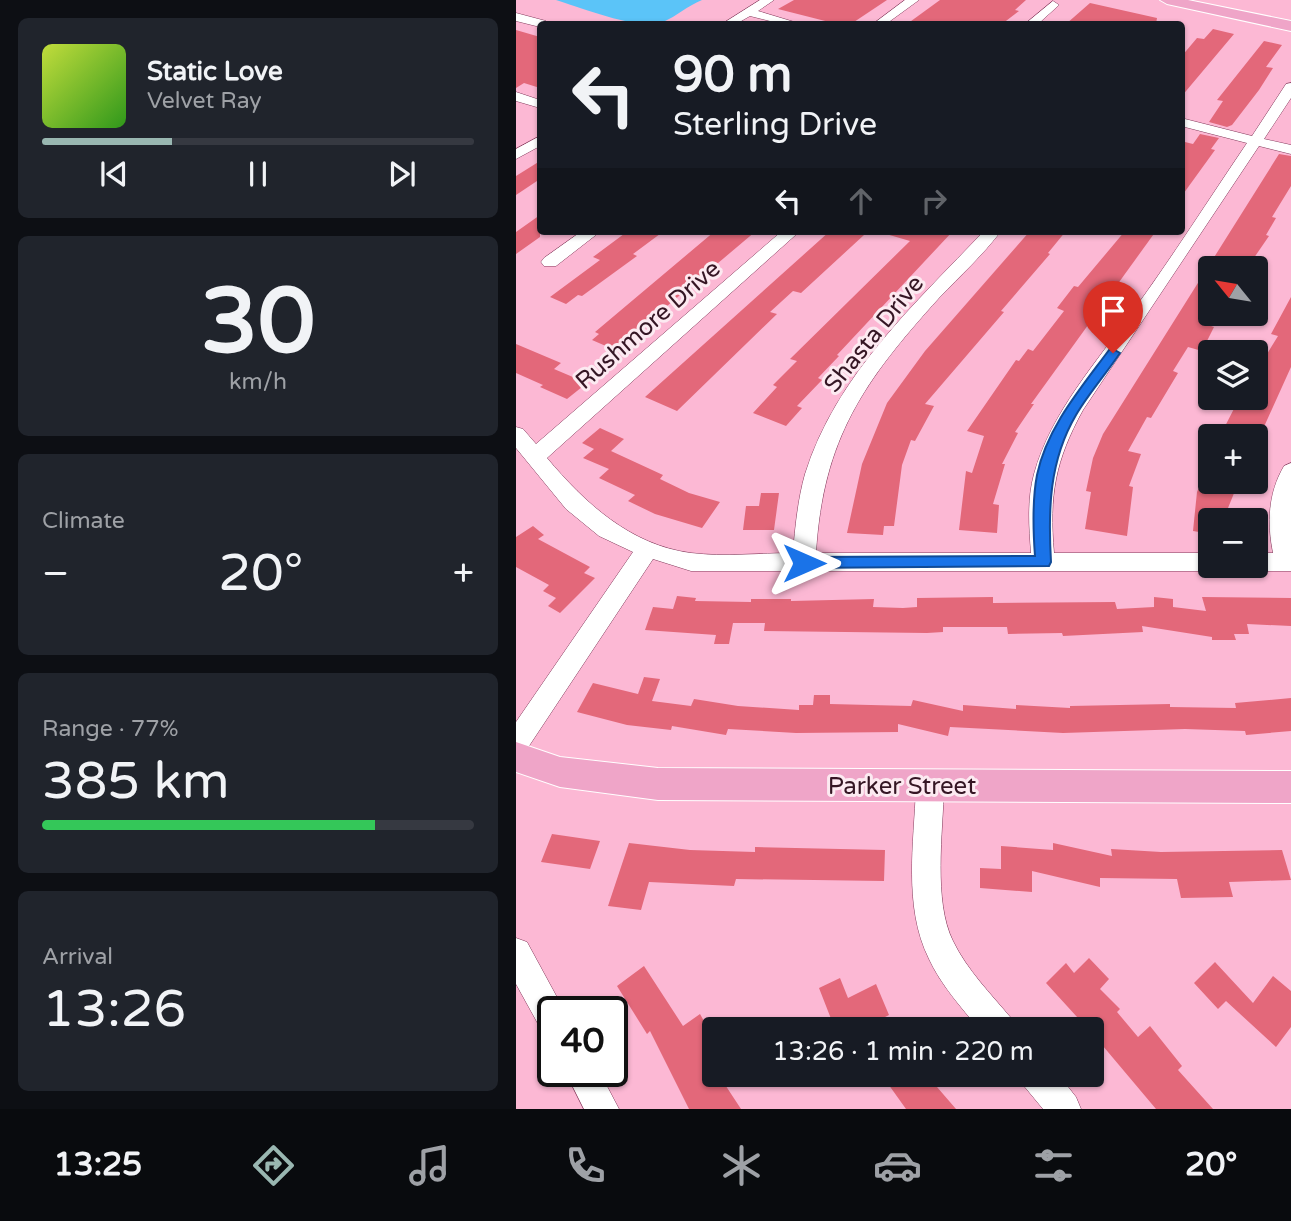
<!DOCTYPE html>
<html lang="en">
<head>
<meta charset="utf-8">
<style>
  body { margin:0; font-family:"Varela Round",sans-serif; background:#20242c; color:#f1f3f6; height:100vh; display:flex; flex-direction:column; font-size:26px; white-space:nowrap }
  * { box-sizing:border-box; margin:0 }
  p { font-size:23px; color:#9ea1a6 }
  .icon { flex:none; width:38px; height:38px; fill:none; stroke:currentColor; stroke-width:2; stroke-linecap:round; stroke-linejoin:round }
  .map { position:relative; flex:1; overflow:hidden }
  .panel { display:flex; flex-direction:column; gap:18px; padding:18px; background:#0d0f14; width:516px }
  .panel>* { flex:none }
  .hud { position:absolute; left:21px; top:21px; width:648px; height:214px; border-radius:7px; box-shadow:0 2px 5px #0004; background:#171b24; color:#f1f3f6; overflow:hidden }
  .needle { width:46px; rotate:300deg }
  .controls { position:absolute; left:682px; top:256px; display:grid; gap:14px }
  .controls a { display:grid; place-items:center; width:70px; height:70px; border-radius:7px; background:#171b24; box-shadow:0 2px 5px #0004; font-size:35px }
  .speed { position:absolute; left:21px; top:996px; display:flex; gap:14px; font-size:35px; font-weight:700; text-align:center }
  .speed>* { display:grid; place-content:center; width:91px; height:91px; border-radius:50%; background:#171b24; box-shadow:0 2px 5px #0004; line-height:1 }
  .speed .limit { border:4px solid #111; border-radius:10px; background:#fff; color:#111 }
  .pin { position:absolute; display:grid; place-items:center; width:60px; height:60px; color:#fff; margin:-72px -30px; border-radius:50% 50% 50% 0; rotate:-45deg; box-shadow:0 0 7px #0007 }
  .pin .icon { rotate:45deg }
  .me { position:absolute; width:77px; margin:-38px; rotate:90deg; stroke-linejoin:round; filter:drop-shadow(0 0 5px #0008) }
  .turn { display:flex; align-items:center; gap:24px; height:147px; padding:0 21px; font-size:32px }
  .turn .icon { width:91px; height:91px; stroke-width:2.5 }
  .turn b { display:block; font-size:49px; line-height:60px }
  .lanes { display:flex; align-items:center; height:66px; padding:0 21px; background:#0003; justify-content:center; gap:35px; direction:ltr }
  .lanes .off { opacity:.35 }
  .big { font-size:52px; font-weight:600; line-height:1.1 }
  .panel .widget { flex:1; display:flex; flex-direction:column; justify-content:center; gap:10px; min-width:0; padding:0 24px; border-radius:10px; background:#20242c }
  .panel .dial { align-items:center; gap:0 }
  .dial b { font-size:91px; line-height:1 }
  .song { display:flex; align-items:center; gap:21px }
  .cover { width:84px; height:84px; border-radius:10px; background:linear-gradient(135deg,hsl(70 70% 55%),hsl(110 70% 35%)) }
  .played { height:7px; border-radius:4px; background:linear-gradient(90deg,#99b7b1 30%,#363941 30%) }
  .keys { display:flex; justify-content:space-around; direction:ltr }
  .heat { display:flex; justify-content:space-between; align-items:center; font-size:38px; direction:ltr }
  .charge { height:10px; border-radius:5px; background:linear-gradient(90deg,#34c759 77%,#363941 0) }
  .trip { position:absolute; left:186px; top:1017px; width:402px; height:70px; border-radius:7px; background:#171b24; box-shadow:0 2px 5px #0004; font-weight:600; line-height:70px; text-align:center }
  .tabs { display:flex; height:112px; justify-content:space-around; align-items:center; background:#090b0e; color:#9ea1a6 }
  .tabs .icon { width:49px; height:49px }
  .tabs .on { color:#99b7b1 }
  .tabs b { font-size:32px; color:#f1f3f6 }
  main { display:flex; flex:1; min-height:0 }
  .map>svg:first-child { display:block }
  .water { fill:#5bc4f8 }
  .building { fill:#e3687a }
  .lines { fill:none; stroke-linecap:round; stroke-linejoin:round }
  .minor-casing { stroke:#81385a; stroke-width:1 }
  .major-casing { stroke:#fff; stroke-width:2 }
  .minor { fill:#fff; fill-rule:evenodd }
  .major { fill:#efa5c8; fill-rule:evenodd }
  .route { fill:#1a73e8; stroke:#114b97; stroke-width:2 }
  .labels { text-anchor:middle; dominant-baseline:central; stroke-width:6; stroke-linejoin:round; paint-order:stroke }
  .street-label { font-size:24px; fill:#351624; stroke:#fceaf1 }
</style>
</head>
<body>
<main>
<section class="panel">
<div class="widget">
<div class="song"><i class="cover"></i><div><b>Static Love</b><p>Velvet Ray</p></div></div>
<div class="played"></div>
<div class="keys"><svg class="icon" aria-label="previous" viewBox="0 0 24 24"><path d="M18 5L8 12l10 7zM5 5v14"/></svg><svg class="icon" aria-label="pause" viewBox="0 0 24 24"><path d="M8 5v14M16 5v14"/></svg><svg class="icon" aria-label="next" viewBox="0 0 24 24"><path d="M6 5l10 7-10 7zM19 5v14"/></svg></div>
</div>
<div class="widget dial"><b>30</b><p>km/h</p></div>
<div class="widget"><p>Climate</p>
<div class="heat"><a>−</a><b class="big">20°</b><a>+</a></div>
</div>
<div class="widget"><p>Range · 77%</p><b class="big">385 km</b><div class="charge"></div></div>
<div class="widget"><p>Arrival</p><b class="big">13:26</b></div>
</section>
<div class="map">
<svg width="775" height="1109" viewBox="0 0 775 1109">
  <rect width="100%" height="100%" fill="#fcb8d4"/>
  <path class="water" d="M40,0h146c-15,6 -25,16 -39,22 -21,10 -84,-15 -107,-22z"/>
  <path class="building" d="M278,0h93l-36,24h-14l-59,-15z
    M424,0h86l-11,10 4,1 -17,13 -23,-3 -1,3h-71z
    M574,3l67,15 -1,6h-90z
    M697,29l21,5 -53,63v-40l16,-19 7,1z
    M0,30l24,7v51l-16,-5 -8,5z
    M748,41l18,4 -16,22 7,1 -14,22 -27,35 -5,2 -18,-5 14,-21 -6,-1z
    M684,134l19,4 -8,11 4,1 -34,47v-50l4,-5 8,2z
    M763,154l12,2v30l-19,31 4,1 -10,17 3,1 -22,32h-36v58l3,1 -12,24 -14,-4 -15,24 5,2 -27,45 -4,-1 -19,34 13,3 -12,32 4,1 -6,49 -42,-7 6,-37 -5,-1 7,-33 10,-24z
    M24,161v18l-24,16v-19z
    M24,215v22l-24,17v-22z
    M112,231h36l-31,23 4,2 -55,40 -4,-1 -12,9 -16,-7 50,-37 -7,-3z
    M199,231h41l-141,119 -23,-10 7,-6 -4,-2z
    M314,231h22l12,4 -63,58 -8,-2 -23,21 7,2 -100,97 -32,-14z
    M371,231h66l-116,124 2,1 -21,22 4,2 -25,26 5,2 -16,18 -33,-13 24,-26 -4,-2 24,-24 -7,-2 120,-118 -24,-7z
    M514,231h36l-18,22 2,1 -49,57 3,1 -79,92 9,2 -19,35 -4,-1 -9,25 -8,61h-10l-1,9 -36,-2 15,-69 25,-61 38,-52z
    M609,231h31l-125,173h3l-19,28 3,1 -16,31h3l-12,40 6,1 -2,28 -38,-3 7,-59 6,2 12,-37 -17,-5 49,-71 3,1 9,-12 5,2 31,-40 -7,-3 17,-22 4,1z
    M775,297v70l-33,73 -2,-4h-36l20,-39h16v-25l22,-36 -7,-2z
    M0,344l45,19 -7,6 33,14 -20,16 -27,-12 3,-2 -27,-12z
    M84,428l24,11 -13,12 52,24 -3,4 29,14 31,9 -18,26 -47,-14 -27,-13 7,-6 -36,-17 10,-9 -26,-11 11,-9 -12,-6z
    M686,481h37l-11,27 26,5 -1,7h-42v14l-18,-3 4,-39z
    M245,493h18l-5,37h-31l3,-24h13z
    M17,526l11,9 -6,4 52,28 -6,6 11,5 -35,35 -12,-7 8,-8 -13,-7 6,-6 -33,-18v-30z
    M161,596l19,2 -1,3 56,1v-3h40v2l83,-2 -1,8 30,1 14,-1v-9l76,-1v6l122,-1 2,7 37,-2v-10l19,2v8l33,4 -4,-14 89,1v28l-44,-2 2,10h-15l2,6h-24v-3l-70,-11 1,6 -80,4 -1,-3 -54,1 -1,-7h-64v5l-16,1 -163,-2 1,-8h-32l-4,21h-15l2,-9 -71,-5 8,-23 20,2z
    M128,677l16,2 -8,22 39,5 3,-7 44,7 61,4v-5h14l1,-10h16v9l81,2 2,-6 50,11v-6l53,4v-4l54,3v-2l100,-2v3l66,1 -1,-5 56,-5v33l-45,4 -1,-4 -60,-2 -122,4 -113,-6 -2,9 -50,-12v8l-102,1 -68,-4 -2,6 -54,-9 -1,4 -44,-5 -50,-13 16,-29 45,11z
    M36,834l48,7 -10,28 -49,-7z
    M113,843l61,7 65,2v-5l130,3 -1,31 -148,-2 -2,7 -85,-4 -8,28 -33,-4z
    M537,843l59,13 -1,-7 50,3 121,-2 9,30 -62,2 4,15 -52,1 -4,-19 -77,-1v9l-68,-16v21l-52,-4v-20l21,1v-23l52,4z
    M573,958l20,21 -9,10 20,20 -3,3 21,25 12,-11 32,40 -4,4 35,39h-57l-64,-76v-4h-4l-42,-46 20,-20 8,10z
    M699,962l38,41 20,-27 18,15v36l-15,20 -50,-46 -8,8 -24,-26z
    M128,966l39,60 17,-12 14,25v35h4l23,35h-52l-39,-78 -3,3 -30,-48z
    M324,978l8,20 28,-14 13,31 -27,14h-27l-16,-41z
    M365,1074h48l8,13 19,22h-50z"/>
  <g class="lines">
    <g class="minor-casing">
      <path id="minor" d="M244,0h14l-16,11 43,13h-19l-32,-8 -14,8h-14z
        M389,0h14l-33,24h-13z
        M537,1l6,4 -21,19h-13z
        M0,13l30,8 2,3h-8v3l-24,-6z
        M775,83v15l-27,41 27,6v9l-32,-8 -176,264c-28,51 -34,85 -29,143h157v12h10l-2,3 -8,3h-520l-38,-12 -128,193 -9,4v-34l117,-170 -34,-16 -33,-27 -50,-61v-21l7,2 13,15 246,-213h18l-253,227c38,45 83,87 144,95 33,4 69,0 102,0 2,-26 5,-54 12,-79 31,-99 110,-170 179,-243h17c-18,24 -41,45 -62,67 -75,83 -116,140 -123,255h215c-2,-26 -4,-54 3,-79 17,-62 63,-112 99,-163 40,-55 76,-112 114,-168l-66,-17v-8l71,18 34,-52z
        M0,92l24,8v8l-24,-7z
        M24,136v10l-24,13v-10z
        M66,231h19l-45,35h-12l-3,-4 3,-4z
        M775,463v108h-35l-8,-3 -2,-3h10v-12h17c-6,-30 -5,-60 11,-87z
        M414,774l10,4 4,9c-1,44 -11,114 9,154 14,29 38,53 58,77l5,11h-37c-18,-22 -38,-44 -50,-70 -26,-52 -15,-116 -13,-172l4,-9z
        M0,938l11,4 38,70h-12v24l-11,-5 -26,-47z
        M49,1071h34l20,38h-35z
        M504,1074h38l18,23 5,12h-38l-19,-23z"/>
    </g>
    <g class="major-casing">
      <path id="major" d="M644,0h28l103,21v10l-124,-27z
        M0,742l44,15 98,11 633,3v32l-633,-3 -98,-13 -44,-15z"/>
    </g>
    <use href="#minor" class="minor"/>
    <use href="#major" class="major"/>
  </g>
  <path class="route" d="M597,349l7,4c-14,21 -31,40 -44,62 -27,46 -28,95 -25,147l-2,4 -251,2 -2,-5 8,-6 231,-1c-2,-27 -3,-55 2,-81 10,-48 44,-87 72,-125z"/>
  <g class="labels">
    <g class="street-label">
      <text transform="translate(132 325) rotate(-41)">Rushmore Drive</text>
      <text transform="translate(358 334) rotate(-51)">Shasta Drive</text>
      <text x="386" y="786">Parker Street</text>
    </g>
  </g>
</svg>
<div class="controls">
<a><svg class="needle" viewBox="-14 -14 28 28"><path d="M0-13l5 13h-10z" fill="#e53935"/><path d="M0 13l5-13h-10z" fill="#9ea1a6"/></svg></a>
<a><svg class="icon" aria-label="layers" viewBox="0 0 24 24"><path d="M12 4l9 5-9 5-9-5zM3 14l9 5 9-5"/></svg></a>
<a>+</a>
<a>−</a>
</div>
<div class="speed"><div class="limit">40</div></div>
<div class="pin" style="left:597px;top:353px;background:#d93025"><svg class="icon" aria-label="arrive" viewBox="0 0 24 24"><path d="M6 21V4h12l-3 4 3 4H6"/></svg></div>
<svg class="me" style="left:288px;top:563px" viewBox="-20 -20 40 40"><path d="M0-17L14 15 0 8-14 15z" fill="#1a73e8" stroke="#fff" stroke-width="4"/></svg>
<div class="trip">13:26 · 1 min · 220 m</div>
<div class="hud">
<div class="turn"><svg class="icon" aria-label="left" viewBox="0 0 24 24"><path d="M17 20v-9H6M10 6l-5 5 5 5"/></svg><div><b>90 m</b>Sterling Drive</div></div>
<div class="lanes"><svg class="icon" aria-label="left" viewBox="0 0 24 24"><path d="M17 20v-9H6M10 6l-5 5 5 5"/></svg><svg class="icon off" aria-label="ahead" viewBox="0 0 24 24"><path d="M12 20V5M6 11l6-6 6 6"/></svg><svg class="icon off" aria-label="right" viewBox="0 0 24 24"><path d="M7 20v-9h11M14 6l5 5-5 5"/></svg></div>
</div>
</div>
</main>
<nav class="tabs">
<b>13:25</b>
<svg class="icon on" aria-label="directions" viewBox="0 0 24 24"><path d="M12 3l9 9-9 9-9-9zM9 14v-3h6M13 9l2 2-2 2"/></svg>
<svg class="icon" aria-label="music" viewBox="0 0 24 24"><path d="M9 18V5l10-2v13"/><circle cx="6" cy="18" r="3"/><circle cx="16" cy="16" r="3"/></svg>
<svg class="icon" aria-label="phone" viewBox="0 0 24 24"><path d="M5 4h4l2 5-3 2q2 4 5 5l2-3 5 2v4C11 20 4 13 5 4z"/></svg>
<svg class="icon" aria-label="climate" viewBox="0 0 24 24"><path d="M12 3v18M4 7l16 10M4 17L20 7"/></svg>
<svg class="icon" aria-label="car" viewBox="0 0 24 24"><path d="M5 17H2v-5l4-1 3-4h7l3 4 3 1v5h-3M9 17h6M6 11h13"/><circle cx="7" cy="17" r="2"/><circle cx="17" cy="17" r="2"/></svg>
<svg class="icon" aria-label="filters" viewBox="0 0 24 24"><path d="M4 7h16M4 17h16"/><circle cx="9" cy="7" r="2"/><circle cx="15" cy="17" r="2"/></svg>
<b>20°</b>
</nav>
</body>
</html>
